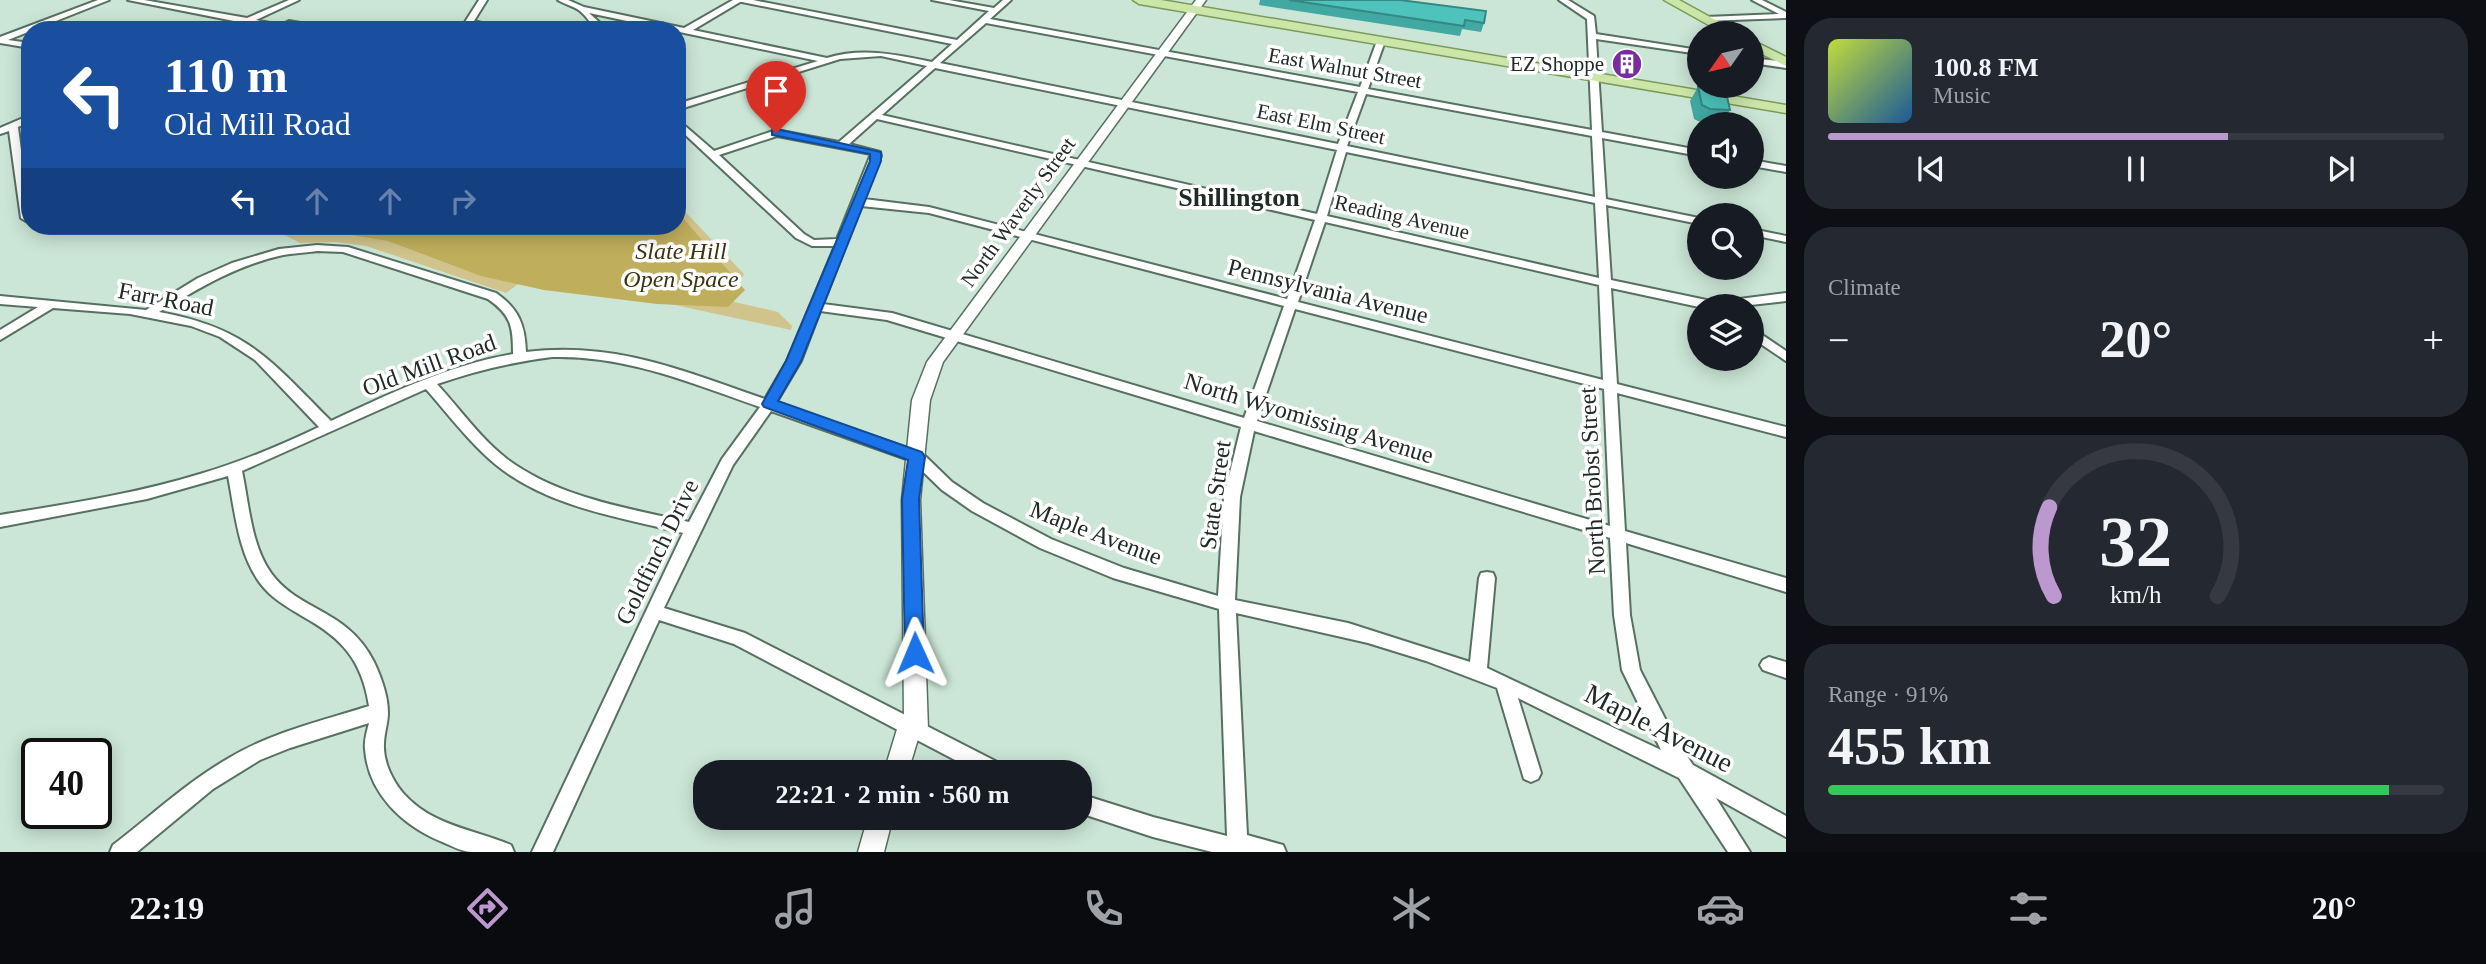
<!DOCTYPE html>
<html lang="en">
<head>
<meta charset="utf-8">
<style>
  body { margin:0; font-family:"Times New Roman",serif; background:#242831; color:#f1f3f6; height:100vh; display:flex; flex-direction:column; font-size:26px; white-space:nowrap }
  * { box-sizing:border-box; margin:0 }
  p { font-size:23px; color:#9ea1a6 }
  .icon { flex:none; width:38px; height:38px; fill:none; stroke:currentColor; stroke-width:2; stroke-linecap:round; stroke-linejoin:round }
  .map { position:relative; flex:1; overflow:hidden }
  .panel { display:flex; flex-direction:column; gap:18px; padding:18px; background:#0d0f14; width:700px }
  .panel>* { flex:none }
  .hud { position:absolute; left:21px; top:21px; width:665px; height:214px; border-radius:28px; box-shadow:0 4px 18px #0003; background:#1a4fa0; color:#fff; overflow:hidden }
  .needle { width:46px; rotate:236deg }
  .fabs { position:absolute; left:1687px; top:21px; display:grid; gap:14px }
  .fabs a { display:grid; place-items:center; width:77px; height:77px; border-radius:50%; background:#171b24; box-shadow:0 4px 18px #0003; font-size:35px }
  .speed { position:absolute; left:21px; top:738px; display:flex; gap:14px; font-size:35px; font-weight:700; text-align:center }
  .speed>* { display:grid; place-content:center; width:91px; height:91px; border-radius:50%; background:#171b24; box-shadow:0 4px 18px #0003; line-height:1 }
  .speed .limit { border:4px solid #111; border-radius:10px; background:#fff; color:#111 }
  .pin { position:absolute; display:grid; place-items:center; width:60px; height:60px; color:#fff; margin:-72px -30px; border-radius:50% 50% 50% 0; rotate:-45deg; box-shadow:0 0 7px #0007 }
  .pin .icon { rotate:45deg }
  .me { position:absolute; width:77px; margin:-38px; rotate:359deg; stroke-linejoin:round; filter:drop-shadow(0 0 5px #0008) }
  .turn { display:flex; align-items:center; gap:24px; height:147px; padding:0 28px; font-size:32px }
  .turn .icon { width:91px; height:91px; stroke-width:2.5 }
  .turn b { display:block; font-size:49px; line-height:60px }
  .lanes { display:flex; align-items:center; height:66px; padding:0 28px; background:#0003; justify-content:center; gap:35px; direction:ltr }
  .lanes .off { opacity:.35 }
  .big { font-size:52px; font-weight:700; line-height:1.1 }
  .panel .tile { flex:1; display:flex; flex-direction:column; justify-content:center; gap:10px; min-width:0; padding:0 24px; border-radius:28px; background:#242831 }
  .panel .dial { align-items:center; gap:0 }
  .dial svg { height:182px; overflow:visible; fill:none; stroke:#363941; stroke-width:7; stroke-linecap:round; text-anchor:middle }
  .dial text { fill:#f1f3f6; stroke:none }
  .song { display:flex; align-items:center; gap:21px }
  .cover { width:84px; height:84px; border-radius:10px; background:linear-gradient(135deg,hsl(70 70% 55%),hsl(210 70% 35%)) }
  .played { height:7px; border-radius:4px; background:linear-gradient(90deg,#bb99ce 65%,#363941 65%) }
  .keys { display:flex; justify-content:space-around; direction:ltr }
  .heat { display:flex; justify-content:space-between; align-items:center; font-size:38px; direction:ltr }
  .charge { height:10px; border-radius:5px; background:linear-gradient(90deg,#34c759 91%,#363941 0) }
  .trip { position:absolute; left:693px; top:760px; width:399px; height:70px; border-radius:28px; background:#171b24; box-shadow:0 4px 18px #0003; font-weight:700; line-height:70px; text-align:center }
  .tab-bar { display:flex; height:112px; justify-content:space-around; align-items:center; background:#090b0e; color:#9ea1a6 }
  .tab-bar .icon { width:49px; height:49px }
  .tab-bar .active { color:#bb99ce }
  .tab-bar b { font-size:32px; color:#f1f3f6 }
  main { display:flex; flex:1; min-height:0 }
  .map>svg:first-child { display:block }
  .green { fill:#d0c48c }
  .forest { fill:#bfae5b }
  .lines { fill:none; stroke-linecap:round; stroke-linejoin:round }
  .minor-casing { stroke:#577061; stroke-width:4 }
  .tertiary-casing { stroke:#577061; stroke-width:3 }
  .primary-casing { stroke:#7a9a57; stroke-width:3 }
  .minor { fill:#fff; fill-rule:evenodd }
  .tertiary { fill:#fff; fill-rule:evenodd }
  .primary { fill:#cce6aa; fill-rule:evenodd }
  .wall { fill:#42a8a2 }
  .building { fill:#4dc3bc; stroke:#368884; stroke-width:2 }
  .route { fill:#1a73e8; stroke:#114b97; stroke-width:2 }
  .labels { text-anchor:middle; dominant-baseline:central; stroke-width:7; stroke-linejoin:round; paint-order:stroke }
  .far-poi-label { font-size:21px; fill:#212b25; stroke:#fff; text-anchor:end }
  .far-street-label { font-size:21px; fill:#212b25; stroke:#fff }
  .park-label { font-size:24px; font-style:italic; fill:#3b340f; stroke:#fff }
  .street-label { font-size:24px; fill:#212b25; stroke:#fff }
  .far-district-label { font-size:26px; font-weight:bold; fill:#212b25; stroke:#fff }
  .near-street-label { font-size:28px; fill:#212b25; stroke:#fff }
</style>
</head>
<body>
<main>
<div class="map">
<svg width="1786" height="852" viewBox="0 0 1786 852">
  <rect width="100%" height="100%" fill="#cbe6d6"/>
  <path class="green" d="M677,203l67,71 -14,27 48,11 14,14 -1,4 -176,-38 -94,-10 -15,11 -140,-47 -31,-4 -35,1 -32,-17h409z"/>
  <path class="forest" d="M677,211l68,79 -17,17 -71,-3 -113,-14 -63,-14 -93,-35 -61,-10 -61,-5h411z"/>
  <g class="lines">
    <g class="minor-casing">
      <path id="minor" d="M98,0h11l-101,40 22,3v5l-30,-5v-6z
        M128,0h16l103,18 42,-18h10l-43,20 45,10c-17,0 -34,-6 -51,-6 -8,0 -15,6 -27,6l16,-8z
        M479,0h8l-13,21 34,9h-16l-17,-4 -2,4h-8l3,-6 -3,-2z
        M558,0h10l16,7 100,21 49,-28h20l204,40 32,-29 -57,-11h17l45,8 9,-8h8l-21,19 370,68 17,-46 4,-2 4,2 -17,48 224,41 -5,-111 -28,-19h9l26,16 2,18 103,16v4l-103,-15 6,93 97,18v6l-97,-18 4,61 93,19v6l-93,-19 5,75 105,22 70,-9v8l-44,5 -43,1 -88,-19 6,96 169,43v10l-169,-44 8,138 161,47v14l-160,-49 4,72 10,55 36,70 17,25 93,51v21l-70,-39 34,54h-22l-49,-74 -161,-80 23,75 -3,6 -7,3 -7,-3 -27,-91 -71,-27 -58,-18 -132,-30 11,222 36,10 3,7h-74l-59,-15 -73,-24v-19l73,23 74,19 -8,-227 -106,-31 -73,-30 -68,-37 -30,-21 -30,-29 -141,-50 -38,54 -69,143 81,25 260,133 3,6h-30l-244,-128 -75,-24 -106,232h-21l151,-319c-64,-16 -136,-26 -188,-69 -26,-22 -47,-50 -69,-75l-184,82c7,33 9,74 29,102 28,39 77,36 103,89 7,15 14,33 14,51 0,10 -4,21 -4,31 -1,17 8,36 19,49 29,33 70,36 108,52l3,7c-14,0 -29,0 -43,0 -11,-1 -21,-7 -31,-11 -38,-16 -72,-48 -75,-92 -1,-9 2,-18 4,-26l-79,25 -30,12 -47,29 -76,63h-27l3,-7c38,-29 74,-63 116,-87 43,-26 93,-37 140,-52 -7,-46 -27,-68 -67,-90 -15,-9 -31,-18 -42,-33 -22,-30 -25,-71 -32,-107l-81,23 -147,28v-12c67,-11 135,-21 200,-41 41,-12 81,-29 119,-47l-64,-67 -35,-23 -29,-11 -61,-12 -77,-6 -53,32v-10l38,-23 -38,-3v-8l146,14 52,-32 34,-15 47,-14 38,-4 31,2 148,46c23,16 29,32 30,59 90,-11 157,19 239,47l22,-38 48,-115h-23l-16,-8 -119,-111v-8l37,32 62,-21 63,12 88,-76 -46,-10 -41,3 -163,51v-6l141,-43 -229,-48 19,17c-17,0 -17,-10 -28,-19 -6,-5 -16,-7 -22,-11zM740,2h2l210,42 -20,18c-35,-7 -69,-15 -105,-4l-134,-28zM986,23l372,69 -20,52 -398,-81zM935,68l402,82 -20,64 -435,-99zM1366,94l226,42 3,61 -248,-51zM877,119l438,101 -28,79 -358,-92 -65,-8 17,-43 -1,-4 -31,-8zM777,136l94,18 -34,85 -23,1 -10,-6 -85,-79zM1346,152l249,51 4,75 -272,-62zM861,206l68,7 355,93 -40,112 -352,-105 -69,-9zM1325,222l274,63 4,95 -305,-78zM317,251l26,1 145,47c23,16 25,27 25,55 -64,11 -124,40 -182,67 -60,-60 -83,-93 -172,-109 39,-23 76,-46 120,-56 12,-3 25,-3 38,-5zM1295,309l309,80 6,137 -353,-105zM820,311l67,9 354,107 -17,70 -6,99 -94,-28 -73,-29 -68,-36 -31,-21 -30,-29 -146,-50 25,-42zM552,357c74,-2 139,26 208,50l-38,52 -33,63c-62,-14 -129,-24 -182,-63 -27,-21 -47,-50 -70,-75 38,-13 75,-22 115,-27zM1254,431l356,107 4,77 8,55 39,80 -174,-82 8,-90 -2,-5 -6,-1 -6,1 -2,5 -9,84 -122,-39 -113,-23 5,-103z
        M1752,0h10l24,12v6l-80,3 -4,-2 4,-2 73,-3z
        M289,21l40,7 4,2h-19l-28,-5 -1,-2z
        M1752,58l34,4v6l-34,-5z
        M30,115v7l-12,5 12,93 -4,1 -5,-3 -12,-87 -9,3v-6z
        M1752,160l34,6v6l-34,-6z
        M1752,229l34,7v6l-34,-7z
        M1752,328l34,23v10l-34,-23z
        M1769,657l17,5v16l-23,-8 -3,-5 3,-5z"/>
    </g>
    <g class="tertiary-casing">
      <path id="tertiary" d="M1196,0h10l-263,362 -13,38 -10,100 8,229 -4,7 -6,3 -10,33h-24l14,-46 6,-8 -2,-218 10,-100 15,-38z
        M868,817h25l-9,35h-26z"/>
    </g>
    <g class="primary-casing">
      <path id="primary" d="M1133,0h28l625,105v8l-647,-109z
        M1664,0h15l60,33h-16z
        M1752,40l34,17v9l-34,-17z"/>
    </g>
    <use href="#minor" class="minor"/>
    <use href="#tertiary" class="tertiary"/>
    <use href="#primary" class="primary"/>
  </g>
  <path class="wall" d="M1260,0h140l84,23 -3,9 -19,-3 -2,7 -201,-31z
    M1698,87l32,23 -8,14 -20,-1 -8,-4 -4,-18z"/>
  <path class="building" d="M1289,0h111l86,11 -2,12 -19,-3 -1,6z
    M1698,87l28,5 4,18 -20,-1 -8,-4z"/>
  <path class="route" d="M776,129l105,23v9l-80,200 -23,40 144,51 3,5 -6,42 5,154 -2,6 -7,2 -7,-2 -3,-6 -3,-154 6,-39 -144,-53 -2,-3 24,-43 84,-200v-7l-98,-19v-5z"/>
  <defs>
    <g id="building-disc" transform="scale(1.575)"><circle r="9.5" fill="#782c9e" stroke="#fff"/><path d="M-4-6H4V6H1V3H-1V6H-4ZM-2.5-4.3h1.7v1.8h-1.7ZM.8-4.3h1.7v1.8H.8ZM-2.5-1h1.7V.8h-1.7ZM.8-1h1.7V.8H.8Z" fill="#fff"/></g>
  </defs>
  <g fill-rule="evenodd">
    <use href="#building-disc" x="1627" y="64"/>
  </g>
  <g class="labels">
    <g class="far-poi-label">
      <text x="1604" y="64">EZ Shoppe</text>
    </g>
    <g class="far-street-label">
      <text transform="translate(1345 68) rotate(10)">East Walnut Street</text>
      <text transform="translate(1321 124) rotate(12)">East Elm Street</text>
      <text transform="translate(1018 212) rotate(-54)">North Waverly Street</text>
      <text transform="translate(1402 217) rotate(13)">Reading Avenue</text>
    </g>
    <g class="park-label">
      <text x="681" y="251">Slate Hill<tspan x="681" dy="28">Open Space</tspan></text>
    </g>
    <g class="street-label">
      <text transform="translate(1328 291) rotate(14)">Pennsylvania Avenue</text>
      <text transform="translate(166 299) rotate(11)">Farr Road</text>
      <text transform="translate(429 365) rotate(-20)">Old Mill Road</text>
      <text transform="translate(1309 418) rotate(17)">North Wyomissing Avenue</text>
      <text transform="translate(1592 481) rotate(-93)">North Brobst Street</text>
      <text transform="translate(1215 495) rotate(-82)">State Street</text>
      <text transform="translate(1096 533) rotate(21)">Maple Avenue</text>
      <text transform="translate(657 552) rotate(-64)">Goldfinch Drive</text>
    </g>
    <g class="far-district-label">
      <text x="1239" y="197">Shillington</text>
    </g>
    <g class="near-street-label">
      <text transform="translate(1659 728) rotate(27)">Maple Avenue</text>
    </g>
  </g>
</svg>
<div class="fabs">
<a><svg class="needle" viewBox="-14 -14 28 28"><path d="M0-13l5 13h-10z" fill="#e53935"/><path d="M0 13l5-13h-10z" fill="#9ea1a6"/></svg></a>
<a><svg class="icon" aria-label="sound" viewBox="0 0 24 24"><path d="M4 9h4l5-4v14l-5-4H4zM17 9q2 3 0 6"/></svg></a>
<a><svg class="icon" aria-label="search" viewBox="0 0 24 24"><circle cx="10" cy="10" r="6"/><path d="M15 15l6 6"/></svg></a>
<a><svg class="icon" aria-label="layers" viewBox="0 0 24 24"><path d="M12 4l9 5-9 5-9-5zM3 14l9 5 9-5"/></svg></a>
</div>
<div class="speed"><div class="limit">40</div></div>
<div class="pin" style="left:776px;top:133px;background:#d93025"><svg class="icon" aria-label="arrive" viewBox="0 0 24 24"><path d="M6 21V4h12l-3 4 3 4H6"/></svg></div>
<svg class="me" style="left:915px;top:653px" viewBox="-20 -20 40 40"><path d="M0-17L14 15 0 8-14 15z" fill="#1a73e8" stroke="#fff" stroke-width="4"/></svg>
<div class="trip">22:21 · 2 min · 560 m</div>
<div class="hud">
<div class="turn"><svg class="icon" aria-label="left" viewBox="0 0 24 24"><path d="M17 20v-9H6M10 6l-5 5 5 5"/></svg><div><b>110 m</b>Old Mill Road</div></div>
<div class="lanes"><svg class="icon" aria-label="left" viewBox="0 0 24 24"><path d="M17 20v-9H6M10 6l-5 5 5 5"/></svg><svg class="icon off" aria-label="ahead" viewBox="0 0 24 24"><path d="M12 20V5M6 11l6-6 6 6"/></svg><svg class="icon off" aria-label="ahead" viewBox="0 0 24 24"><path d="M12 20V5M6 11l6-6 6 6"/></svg><svg class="icon off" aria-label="right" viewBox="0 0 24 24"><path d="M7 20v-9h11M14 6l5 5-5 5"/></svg></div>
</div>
</div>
<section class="panel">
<div class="tile">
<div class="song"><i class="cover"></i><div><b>100.8 FM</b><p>Music</p></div></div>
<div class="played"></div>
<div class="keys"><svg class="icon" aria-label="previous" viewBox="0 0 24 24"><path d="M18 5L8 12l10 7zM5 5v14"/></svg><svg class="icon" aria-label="pause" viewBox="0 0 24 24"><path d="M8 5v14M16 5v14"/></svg><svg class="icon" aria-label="next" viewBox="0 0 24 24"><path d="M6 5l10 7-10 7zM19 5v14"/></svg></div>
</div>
<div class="tile"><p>Climate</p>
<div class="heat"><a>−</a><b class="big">20°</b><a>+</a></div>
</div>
<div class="tile dial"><svg viewBox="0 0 100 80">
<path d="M14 69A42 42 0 1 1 86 69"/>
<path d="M14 69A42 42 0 0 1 12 30" stroke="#bb99ce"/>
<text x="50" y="56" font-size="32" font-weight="700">32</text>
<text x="50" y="72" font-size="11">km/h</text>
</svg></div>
<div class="tile"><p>Range · 91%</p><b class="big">455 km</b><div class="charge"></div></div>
</section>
</main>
<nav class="tab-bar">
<b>22:19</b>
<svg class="icon active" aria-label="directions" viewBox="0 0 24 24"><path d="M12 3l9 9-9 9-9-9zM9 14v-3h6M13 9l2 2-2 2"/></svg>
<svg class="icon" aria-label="music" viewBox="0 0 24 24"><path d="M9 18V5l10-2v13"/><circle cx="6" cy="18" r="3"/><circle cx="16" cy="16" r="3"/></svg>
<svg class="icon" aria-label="phone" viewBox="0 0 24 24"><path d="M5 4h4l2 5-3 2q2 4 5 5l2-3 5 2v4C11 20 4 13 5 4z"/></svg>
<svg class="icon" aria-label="climate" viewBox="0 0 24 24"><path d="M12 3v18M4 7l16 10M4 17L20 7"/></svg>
<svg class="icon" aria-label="car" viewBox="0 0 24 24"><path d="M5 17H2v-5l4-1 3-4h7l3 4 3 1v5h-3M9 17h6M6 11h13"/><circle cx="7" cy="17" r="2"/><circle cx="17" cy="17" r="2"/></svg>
<svg class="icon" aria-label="filters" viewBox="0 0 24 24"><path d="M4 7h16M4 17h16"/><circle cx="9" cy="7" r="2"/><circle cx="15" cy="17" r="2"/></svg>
<b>20°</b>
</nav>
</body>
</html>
